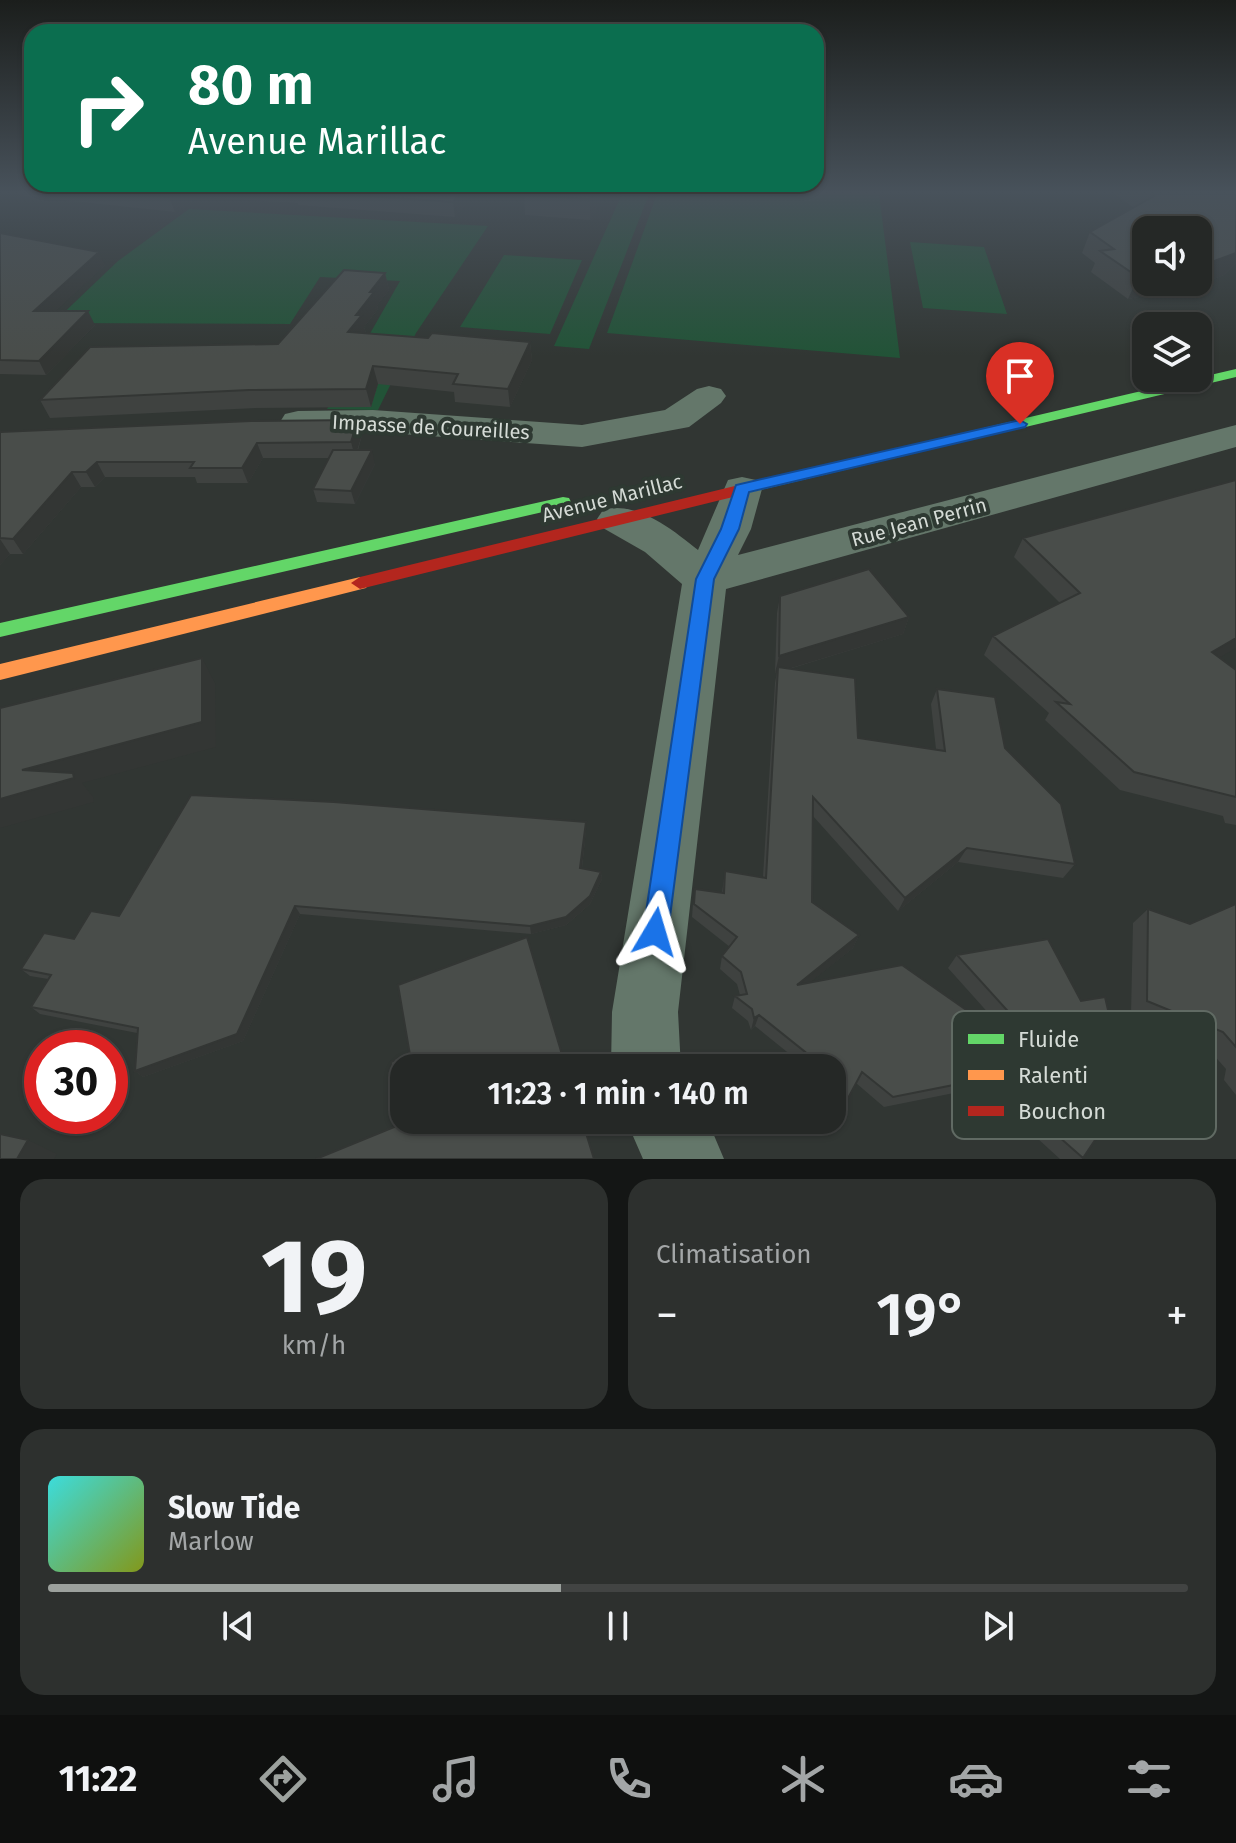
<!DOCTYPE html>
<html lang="fr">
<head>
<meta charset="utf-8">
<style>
  body { margin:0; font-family:"Fira Sans",sans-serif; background:#2d302e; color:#f1f3f6; height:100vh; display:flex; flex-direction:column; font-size:30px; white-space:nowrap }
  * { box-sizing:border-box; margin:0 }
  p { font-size:26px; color:#a3a6a7 }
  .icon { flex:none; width:44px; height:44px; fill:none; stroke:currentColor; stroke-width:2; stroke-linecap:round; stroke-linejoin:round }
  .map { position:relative; height:1159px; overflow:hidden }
  .sheet { display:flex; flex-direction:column; gap:20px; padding:20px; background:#141615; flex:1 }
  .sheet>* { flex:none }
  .banner { position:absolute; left:24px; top:24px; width:800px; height:168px; border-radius:24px; box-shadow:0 2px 6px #0004,0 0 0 2px #424443; background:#0b6e4f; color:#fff; overflow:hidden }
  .controls { position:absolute; left:1132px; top:216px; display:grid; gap:16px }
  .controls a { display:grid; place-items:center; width:80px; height:80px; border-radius:16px; background:#252826; box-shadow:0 2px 6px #0004,0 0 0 2px #424443; font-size:40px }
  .speed { position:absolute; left:24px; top:1030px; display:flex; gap:16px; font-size:40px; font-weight:700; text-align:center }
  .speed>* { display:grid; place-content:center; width:104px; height:104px; border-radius:50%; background:#252826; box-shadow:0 2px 6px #0004,0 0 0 2px #424443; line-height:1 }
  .speed .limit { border:12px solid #d22; background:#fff; color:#111 }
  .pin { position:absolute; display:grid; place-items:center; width:68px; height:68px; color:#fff; margin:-82px -34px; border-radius:50% 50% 50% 0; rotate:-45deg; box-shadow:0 0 8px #0007 }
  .pin .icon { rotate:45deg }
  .me { position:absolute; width:88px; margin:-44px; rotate:7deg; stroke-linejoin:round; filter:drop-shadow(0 0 6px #0008) }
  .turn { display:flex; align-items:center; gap:28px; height:168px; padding:0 32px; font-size:36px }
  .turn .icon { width:104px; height:104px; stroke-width:2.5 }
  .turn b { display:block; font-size:56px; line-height:68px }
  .big { font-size:60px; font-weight:600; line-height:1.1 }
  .sheet .widget { flex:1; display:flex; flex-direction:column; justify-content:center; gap:12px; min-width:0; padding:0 28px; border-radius:24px; background:#2d302e }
  .sheet .dial { align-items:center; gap:0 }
  .dial b { font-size:104px; line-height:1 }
  .song { display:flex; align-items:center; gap:24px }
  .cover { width:96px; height:96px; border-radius:12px; background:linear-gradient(135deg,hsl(180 70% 55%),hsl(70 70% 35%)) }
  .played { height:8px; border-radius:4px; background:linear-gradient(90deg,#9ca19d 45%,#424443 45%) }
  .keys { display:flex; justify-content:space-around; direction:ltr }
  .heat { display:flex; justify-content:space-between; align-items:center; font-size:44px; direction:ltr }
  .sheet .tiles { flex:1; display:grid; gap:20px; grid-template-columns:1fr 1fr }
  .widget:last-child { grid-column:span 2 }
  .trip { position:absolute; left:390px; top:1054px; width:456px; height:80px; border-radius:24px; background:#252826; box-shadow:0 2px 6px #0004,0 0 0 2px #424443; font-weight:600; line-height:80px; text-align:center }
  .tabs { display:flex; height:128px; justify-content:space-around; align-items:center; background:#0f100f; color:#a3a6a7 }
  .tabs .icon { width:56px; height:56px }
  .tabs .selected { color:#9ca19d }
  .tabs b { font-size:36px; color:#f1f3f6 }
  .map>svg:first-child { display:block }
  .green { fill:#225337 }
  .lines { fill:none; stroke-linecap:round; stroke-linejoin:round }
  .street { fill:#64776a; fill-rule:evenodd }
  .fast { fill:#63d668; fill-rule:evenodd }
  .slow { fill:#ff974d; fill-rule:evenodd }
  .jam { fill:#b3261e; fill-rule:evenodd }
  .wall { fill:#3f4240 }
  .shaded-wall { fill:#333634 }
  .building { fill:#494d4a; stroke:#333634; stroke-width:2 }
  .route { fill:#1a73e8; stroke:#114b97; stroke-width:2 }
  .labels { text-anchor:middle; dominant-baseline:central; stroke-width:8; stroke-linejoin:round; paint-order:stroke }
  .street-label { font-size:20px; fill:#d5dbd6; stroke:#2e3932 }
  .key { fill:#2e3932; stroke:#606a63; stroke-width:2 }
  .key-label { font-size:22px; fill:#d5dbd6 }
</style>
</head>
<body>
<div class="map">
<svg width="1236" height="1159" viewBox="0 0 1236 1159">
  <rect width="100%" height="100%" fill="#313633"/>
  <path class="green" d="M622,194h27l-60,155 -35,-3z
    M657,194h222l21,164 -293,-25z
    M189,209l299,17 -72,107 -38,77 -51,-1 73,-128 -80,-4 -30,47 -237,-1 65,-62z
    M910,242l74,5 23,67 -84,-6z
    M504,255l78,5 -32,74 -90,-7z"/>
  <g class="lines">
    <path class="street" d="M709,386l12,3 5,7 -5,7 -32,24 -107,20 -209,-15 -75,1 -13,-3 -5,-8 5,-8 13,-3 75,-1 209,15 83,-15 32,-21z
      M1236,425v22l-510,142 -48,423 3,56h-70l1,-56 70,-428 -37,-32 -42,-24 -6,-9 6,-9c33,-10 70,20 95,40l30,-70 14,-3 14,3 6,9 -11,40 -13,26z
      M626,1120h76l11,13 11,26h-81z"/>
    <path class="fast" d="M1236,369v8l-497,118 -8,-5 8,-5z
      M563,497l6,1 2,4 -2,4 -569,131v-14z"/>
    <path class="slow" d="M360,577l6,1 3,5 -3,5 -366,92v-16z"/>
    <path class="jam" d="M739,485l8,5 -2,4 -385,95 -9,-6 9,-6z"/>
  </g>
  <path class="wall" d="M7,194h467l-19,23 -157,-12v-2l-99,-6 -24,15z
    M524,194h79l-13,26 -65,-5z
    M1115,194h121v69l-12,12 -33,13 -63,11 -37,-27 4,-9 -13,-10 8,-21 44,-24z
    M0,233l105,32 -50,46 40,14 -49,50 -46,-1z
    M385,273l4,17 -12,15 1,4 -14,18 2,6 62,5 102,4 2,18 -22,47 -55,-5 -1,-10 -76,-8 -7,23 -115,1 -206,10 -10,-18 238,-56z
    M358,420l4,15 -4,15 17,14 -20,40 -38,-2 -4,-13 16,-31h-66l-15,25h-51l-2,-6h-90l-10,10h-14l-58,67h-13l-10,11v-133z
    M1023,538l196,120 17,12v155l-11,-2 -2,-7 -103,-26 -75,-70 4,-7 -65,-58 9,-19 67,-33 -46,-46z
    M780,596l129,21 -6,17 -114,35 69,69 78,11 -5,-45 6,-15 68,59 70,116 -12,14 -105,-16 -60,49 -85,-95 -1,86 47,33 -6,13 -43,34 207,63 -69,-77 9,-13 91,-16 35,219 -1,1h-22l-23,-21 -14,-35 -55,12 -9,-23 -75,15 -28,-24 -17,28 -7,-6v-37h-25l-52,-42 -4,4 -3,-9 -16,-13 3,-12 5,-1 -3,-11 -17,-15 2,-13 8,-9 -38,-30 1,-14 29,-10 3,-22 38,6 12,-194 2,-11 -2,1 2,-60z
    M586,830l-4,38 19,4 1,7 -12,25 -24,21 -35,9 -231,-20 -57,127 -100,36 -8,-6 2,-38 -97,-19 -9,-7 17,-28 -18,-3 -9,-7 53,-30 45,-23z
    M1236,904v191l-12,-15 2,-11 -22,-25 -73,-30 2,-91 15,-14 42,15z"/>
  <path class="shaded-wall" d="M175,194h22l2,3 -24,15 -6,-15z
    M460,194h14l-19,23 -2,-15z
    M593,194h10l-13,26v-21z
    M99,252l6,13 -64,60 -7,-14z
    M1236,253v10l-12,12 -33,13 -63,11 10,-22 8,-1v6h52v-15z
    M385,273l4,17 -12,15 1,4 -14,18 2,6 -18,-1 8,-17 14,-23z
    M88,311l7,14 -49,50 -7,-14z
    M530,342l2,18 -22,47 -2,-18z
    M373,366l5,18 -7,23 -5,-18z
    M358,420l4,15 -7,22 -4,-15z
    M257,443l6,15 -15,25 -6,-15z
    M372,450l3,14 -20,40 -4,-13z
    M97,462l8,15 -10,10 -9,-15z
    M72,472l9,15 -58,67 -10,-15z
    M0,539l10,15 -10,11z
    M909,617l-6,17 -125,38v-5l-1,5 -2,1 4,-17z
    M1236,638v10l-39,23 15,-19z
    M202,658l13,25 1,64 -134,36 11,14 1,5 -94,26v-29l22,-29z
    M586,822v8l-5,46 -1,-8z
    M967,848l-9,14 -60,49 7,-13z
    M601,872l1,7 -12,25 -24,21 -35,9 -1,-8z
    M295,906l5,8 -57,127 -100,36 -8,-6z
    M859,935l-6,13 -61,49 5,-12z
    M759,1015l-4,11 -4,4 3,-12z
    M28,1140l29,14 -3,5h-37z"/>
  <path class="building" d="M136,194h39l-6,3z
    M340,194h120l-7,8z
    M524,194h69l-3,5 -67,-4z
    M1151,194h85v59l-38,14v-37h-52v46l-8,1 -38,-26 14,-2 -24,-17 64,-36z
    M0,233l99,19 -65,59h54l-49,50 -39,-1z
    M344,270l41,3 -15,19h4l-18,23h6l-14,17 80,6 4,-5 98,9 -22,47 -55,-5 5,-10 -85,-8 -7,23 -117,1 -209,10 50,-53 188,-3z
    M358,420l-7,22 -94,1 -15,25h-52l4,-6h-97l-11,10h-14l-59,67 -13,-1v-106l251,-11z
    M333,450h39l-21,41 -38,-2z
    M1236,480v158l-24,14 24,18v127l-102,-25 -78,-70 14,2 -77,-68 87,-43 -57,-55z
    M869,569l40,48 -130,39 1,-60z
    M202,658v64l-180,48 51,3 1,5 -74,21v-91z
    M778,667l77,11 3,60 87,13 -8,-62 58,8 10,51 56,56 14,60 -108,-16 -62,50 -92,-101 -1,105 47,33 -62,50 105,-20 123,86 9,-11 -77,-85 91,-16 33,62 24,-4 22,95 -44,66 -33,-29 -15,-36 -56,12 -10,-23 -76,15 -31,-25 -16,30 -14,-12v-22h-16l3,-5 -60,-48 -5,3 -2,-9 -17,-13 12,-2 -6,-22 -19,-16 15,-19 -43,-33 1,-15 29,4 1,-22 41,7z
    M191,795l143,7 252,20 -6,46 21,4 -11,24 -24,21 -36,9 -235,-20 -58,128 -102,37 3,-43 -107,-21 20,-32 -30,-6 23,-36 30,6 17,-28 28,5z
    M1236,904v143l-13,-15 -76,-31 1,-92 42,15z
    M527,937l39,131h-162v52h178l12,39h-278l78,-32 -2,-16 6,-2 -7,-47 19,-7 -12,-70z
    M0,1134l28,6 -11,19h-17z"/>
  <linearGradient id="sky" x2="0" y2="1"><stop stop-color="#1b1e1c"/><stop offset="0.54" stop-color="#48525b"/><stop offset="1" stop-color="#48525b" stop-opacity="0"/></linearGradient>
  <rect width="1236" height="356" fill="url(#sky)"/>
  <path class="route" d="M1020,420l7,4 -2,3 -276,65 -10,37 -25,50 -46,353 -3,9 -10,4 -9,-4 -3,-9 53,-353 25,-50 15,-44z"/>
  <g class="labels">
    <g class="street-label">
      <text transform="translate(431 427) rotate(3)">Impasse de Coureilles</text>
      <text transform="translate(612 498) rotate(-14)">Avenue Marillac</text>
      <text transform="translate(919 522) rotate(-15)">Rue Jean Perrin</text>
    </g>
  </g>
  <rect x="952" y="1011" width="264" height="128" rx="12" class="key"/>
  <rect x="968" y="1034" width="36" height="10" fill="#63d668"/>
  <rect x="968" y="1070" width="36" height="10" fill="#ff974d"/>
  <rect x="968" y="1106" width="36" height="10" fill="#b3261e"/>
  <g class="key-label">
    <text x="1018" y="1047">Fluide</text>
    <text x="1018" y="1083">Ralenti</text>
    <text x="1018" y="1119">Bouchon</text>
  </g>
</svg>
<div class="controls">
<a><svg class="icon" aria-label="sound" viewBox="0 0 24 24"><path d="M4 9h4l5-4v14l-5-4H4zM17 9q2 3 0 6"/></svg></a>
<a><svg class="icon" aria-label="layers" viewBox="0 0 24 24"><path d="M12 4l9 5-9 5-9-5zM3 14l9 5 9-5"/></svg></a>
</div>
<div class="speed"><div class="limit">30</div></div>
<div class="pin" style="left:1020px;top:424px;background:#d93025"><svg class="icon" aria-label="arrive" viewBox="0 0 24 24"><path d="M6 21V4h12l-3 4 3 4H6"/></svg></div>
<svg class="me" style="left:655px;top:932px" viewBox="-20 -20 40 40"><path d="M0-17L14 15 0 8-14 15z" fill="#1a73e8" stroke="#fff" stroke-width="4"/></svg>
<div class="trip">11:23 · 1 min · 140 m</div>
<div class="banner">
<div class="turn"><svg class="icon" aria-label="right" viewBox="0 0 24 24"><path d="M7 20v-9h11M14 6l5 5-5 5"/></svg><div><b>80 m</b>Avenue Marillac</div></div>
</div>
</div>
<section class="sheet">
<div class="tiles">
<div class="widget dial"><b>19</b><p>km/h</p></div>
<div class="widget"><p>Climatisation</p>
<div class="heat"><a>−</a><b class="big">19°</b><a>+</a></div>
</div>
<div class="widget">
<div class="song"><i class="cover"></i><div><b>Slow Tide</b><p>Marlow</p></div></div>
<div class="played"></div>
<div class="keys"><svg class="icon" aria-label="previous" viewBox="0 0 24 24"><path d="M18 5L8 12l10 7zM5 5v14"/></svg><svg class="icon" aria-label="pause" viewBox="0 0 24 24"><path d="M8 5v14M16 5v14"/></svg><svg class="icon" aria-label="next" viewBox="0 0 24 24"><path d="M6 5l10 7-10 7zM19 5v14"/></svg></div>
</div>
</div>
</section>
<nav class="tabs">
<b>11:22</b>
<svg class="icon selected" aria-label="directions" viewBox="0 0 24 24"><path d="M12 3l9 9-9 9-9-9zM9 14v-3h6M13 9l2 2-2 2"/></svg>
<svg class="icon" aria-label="music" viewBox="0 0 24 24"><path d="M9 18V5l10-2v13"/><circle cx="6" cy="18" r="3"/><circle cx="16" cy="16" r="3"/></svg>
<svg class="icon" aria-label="phone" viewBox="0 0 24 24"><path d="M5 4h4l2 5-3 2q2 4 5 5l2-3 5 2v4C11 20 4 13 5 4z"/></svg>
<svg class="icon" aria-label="climate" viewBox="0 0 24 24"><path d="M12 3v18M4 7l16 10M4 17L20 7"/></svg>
<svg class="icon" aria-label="car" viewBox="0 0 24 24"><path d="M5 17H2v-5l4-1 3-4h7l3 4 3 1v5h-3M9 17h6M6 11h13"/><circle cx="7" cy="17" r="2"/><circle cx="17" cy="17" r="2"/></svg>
<svg class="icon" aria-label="filters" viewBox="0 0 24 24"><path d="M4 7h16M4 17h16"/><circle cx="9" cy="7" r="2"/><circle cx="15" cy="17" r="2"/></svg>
</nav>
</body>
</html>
